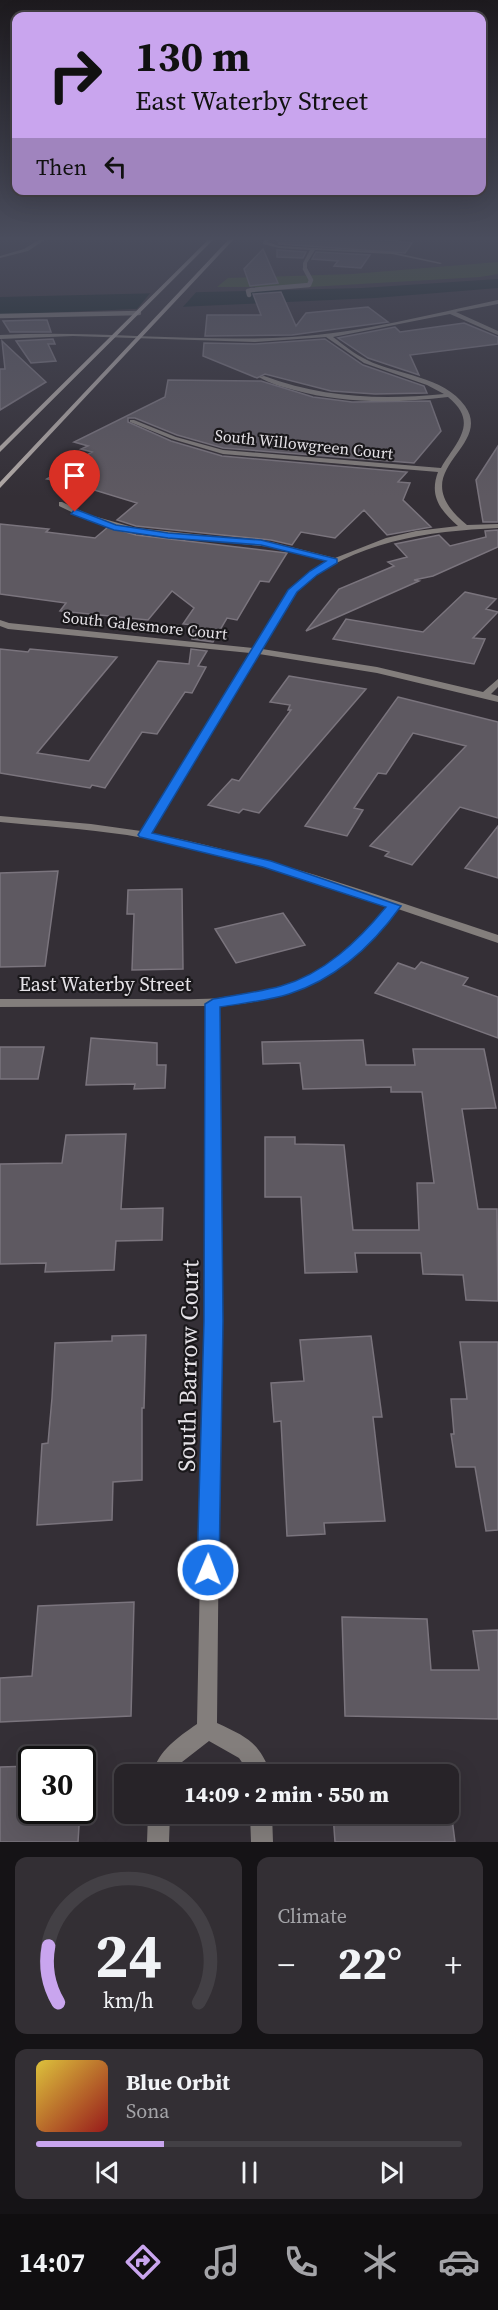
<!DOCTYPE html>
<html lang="en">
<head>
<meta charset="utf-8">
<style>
  body { margin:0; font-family:"Source Serif 4",serif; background:#332f34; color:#f1f3f6; height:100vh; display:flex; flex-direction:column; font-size:22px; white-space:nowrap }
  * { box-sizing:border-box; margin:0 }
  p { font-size:20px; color:#a4a4a8 }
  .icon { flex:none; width:33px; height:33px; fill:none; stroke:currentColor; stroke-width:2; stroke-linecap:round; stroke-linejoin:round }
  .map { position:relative; height:1842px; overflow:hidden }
  .drawer { display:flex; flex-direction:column; gap:15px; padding:15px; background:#151316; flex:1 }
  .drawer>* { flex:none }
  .banner { position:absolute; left:12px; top:12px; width:474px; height:183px; border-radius:12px; box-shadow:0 6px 24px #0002,0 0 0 2px #434045; background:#c9a5ee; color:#111; overflow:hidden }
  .speed { position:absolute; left:18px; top:1746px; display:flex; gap:12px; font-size:30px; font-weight:700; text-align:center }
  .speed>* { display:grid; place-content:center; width:78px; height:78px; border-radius:50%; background:#272328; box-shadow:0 6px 24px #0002,0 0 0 2px #434045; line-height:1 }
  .speed .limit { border:3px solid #111; border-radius:9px; background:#fff; color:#111 }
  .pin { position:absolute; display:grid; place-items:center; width:51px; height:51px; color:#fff; margin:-62px -26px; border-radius:50% 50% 50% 0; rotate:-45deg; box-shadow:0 0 6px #0007 }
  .pin .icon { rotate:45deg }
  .me { position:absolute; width:66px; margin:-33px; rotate:1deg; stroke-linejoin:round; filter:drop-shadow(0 0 4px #0008) }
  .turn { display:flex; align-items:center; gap:21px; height:126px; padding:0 24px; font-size:27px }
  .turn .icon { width:78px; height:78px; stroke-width:2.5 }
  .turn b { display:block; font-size:42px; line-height:51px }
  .then { display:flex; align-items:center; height:57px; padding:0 24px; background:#0003; gap:12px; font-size:22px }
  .big { font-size:45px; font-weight:800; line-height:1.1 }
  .drawer .tile { flex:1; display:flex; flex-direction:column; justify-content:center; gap:9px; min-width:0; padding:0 21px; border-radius:12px; background:#332f34 }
  .drawer .dial { align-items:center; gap:0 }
  .dial svg { height:156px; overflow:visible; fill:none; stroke:#434045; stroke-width:7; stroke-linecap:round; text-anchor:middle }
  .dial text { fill:#f1f3f6; stroke:none }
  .song { display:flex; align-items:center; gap:18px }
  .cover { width:72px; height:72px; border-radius:9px; background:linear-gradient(135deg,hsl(50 70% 55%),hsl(0 70% 35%)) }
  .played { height:6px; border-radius:3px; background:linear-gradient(90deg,#c9a5ee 30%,#434045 30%) }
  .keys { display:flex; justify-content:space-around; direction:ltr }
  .heat { display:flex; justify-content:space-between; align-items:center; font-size:33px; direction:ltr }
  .drawer .tiles { flex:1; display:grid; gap:15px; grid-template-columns:1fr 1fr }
  .tile:last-child { grid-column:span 2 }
  .trip { position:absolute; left:114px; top:1764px; width:345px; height:60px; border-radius:12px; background:#272328; box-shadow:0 6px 24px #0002,0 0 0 2px #434045; font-weight:800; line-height:60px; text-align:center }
  .dock { display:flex; height:96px; justify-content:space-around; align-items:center; background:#100e10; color:#a4a4a8 }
  .dock .icon { width:42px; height:42px }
  .dock .current { color:#c9a5ee }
  .dock b { font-size:27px; color:#f1f3f6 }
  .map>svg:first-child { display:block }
  .green { fill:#3e562a }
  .water { fill:#0c1d1e }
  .pier { fill:#342f36 }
  .building { fill:#5e5961; stroke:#7a747d; stroke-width:1.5 }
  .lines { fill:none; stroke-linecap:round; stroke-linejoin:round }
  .lane { stroke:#837e7c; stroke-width:4.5 }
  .street { fill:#837e7c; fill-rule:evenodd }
  .secondary { fill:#b2aaa7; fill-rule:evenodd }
  .route { fill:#1a73e8; stroke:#114b97; stroke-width:1.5 }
  .labels { text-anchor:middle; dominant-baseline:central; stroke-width:4.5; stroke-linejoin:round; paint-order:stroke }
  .far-street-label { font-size:16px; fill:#e5e2e7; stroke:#1a181b }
  .street-label { font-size:20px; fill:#e5e2e7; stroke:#1a181b }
  .near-street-label { font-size:24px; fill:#e5e2e7; stroke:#1a181b }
</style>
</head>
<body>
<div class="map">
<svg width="498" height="1842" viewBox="0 0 498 1842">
  <rect width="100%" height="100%" fill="#342f36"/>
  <path class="green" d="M498,262v12l-18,3 -171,10h-92l11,-9 124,-4z"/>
  <path class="water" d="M498,279v9l-123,10 -375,17v-18l362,-9z"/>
  <path class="pier" d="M199,289l-18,20 -45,1 16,-19z"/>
  <path class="building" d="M277,239h104l31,4 -7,10 -126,-9z
    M263,249l15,34 -28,3 -6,-17z
    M277,250h2l27,2 -3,6 -26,-1z
    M316,252l54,3 -9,13 -27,-2 4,-5 -26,-2z
    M281,292l15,34 10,-13 62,-6 20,15 -96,13 -87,1 2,-21h54l-8,-21z
    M37,320h10l4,12h-41l-7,-11z
    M464,323l34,14v7l-88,11 9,20 -51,-17 -30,-20 57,-11 5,5z
    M53,339l2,5h-7l8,17 -25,2 -15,-22z
    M325,339l38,26 61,21 3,7 -52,1 -44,-3 -66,-17 -8,4 -54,-22 1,-13 51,1z
    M2,341l44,41 -46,28v-41h5z
    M168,380l93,1 52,16 39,5 78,-1 11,30 -27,32 -191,-15 -46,-13 -42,-17h-7v4l43,19 51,15 185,16 -9,10 12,1 -7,17 28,27 -44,8 -23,-25 -29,28 -34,-6 -9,13 -21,-5 -135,-14 -19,-6 20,-17 -59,-18 -31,-6 45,-27 -11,-3 7,-3 -14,-4 91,-45z
    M498,446v76h-15l-7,-42z
    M0,524l49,5 -3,3 49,6 13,-11 28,8 151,18 -18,29 -9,-1 -23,39 -10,-2 -14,24 -21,-3 1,-14 -10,-1 11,-16 -22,-17 -24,29 -88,-9 6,-8 -66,-9z
    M498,530v17l-65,29 -19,4 5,1 -113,50 33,-42 55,-23 -6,-4 19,-5 -12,-13 44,-9 11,11 36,-9 -1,-6z
    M465,592l31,7 -10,10 12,3 -25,26 12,1 -11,25 -141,-25 13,-20 77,13z
    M0,649l28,3 2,-3 87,8 -80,96 52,8 69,-100 31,3 2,-15 16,2 -9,15 8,1 -14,26 -7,-1 -28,42 -15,-2 -37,56 -13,-3 -2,3 -90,-15z
    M289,676l77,13 -107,124 -16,-4 -4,4 -31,-8 24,-26 7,2 52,-71h-3l2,-5 -20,-3z
    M398,697l100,25v96l-38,-11 -48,58 -27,-9 4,-4 -19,-6 96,-100 -53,-13 -27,41 -8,-1 -24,35 9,2 -16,26 -42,-10z
    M498,826v52l-33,-10z
    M58,871l-13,95 -45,1v-94z
    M182,889l1,80 -51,1 2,-56h-7l1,-24z
    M283,913l22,32 -69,18 -21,-34z
    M421,962l47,16 -5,7 35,12v41l-123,-45 23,-30 17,6z
    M91,1038l66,5v22h9l-1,23 -31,1 1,-5 -49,1z
    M363,1040l3,25h49l-2,-16h71l12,59 -34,1 16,100h19l1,92 -32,-1 -3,-25 -40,-1 -2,-21h-66l2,19 -52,1 -4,-76h-36v-60h30v7l49,1 9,85h66l-2,-47h17l-12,-91h-31v-5l-88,2 -3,-26 -37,1 -1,-22z
    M0,1047h44l-6,32h-38z
    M126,1134l-5,75 42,-1 -1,32 -46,1 -2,29 -69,2 1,-9 -46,1v-100l62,-1 4,-28z
    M146,1335l-2,73h-2v72l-29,2 -1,38 -75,5 5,-81 6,-1 4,-45 3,-55 57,-2v-5z
    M371,1336l11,81h-9l12,104 -61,2 1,11 -38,2 -6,-115 -7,1 -3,-39 33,-2 -4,-41z
    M460,1342h38v188l-12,1 -11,-64h-19l-5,-33h3l-3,-35h16z
    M134,1602l-3,114 -131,6v-44l32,-2 6,-70z
    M342,1617l85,2 4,51h48l-6,-39 25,-1v89l-153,-3z
    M32,1766v44h48l-2,32h-78v-75z
    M446,1769l1,5h-116v-2z
    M448,1787l7,55h-120l-2,-28h115z"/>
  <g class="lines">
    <path class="lane" d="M249,295l-1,-4 4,-1 57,-5 2,-5 -6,-11
      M0,316l139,-3"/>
    <path class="street" d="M40,239h6l-18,12 -28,7v-2l24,-7z
      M264,239h5l-1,3 11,4 113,6 50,11 -2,1 -48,-10 -77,-4 -8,13v6l-2,1 -2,-1v-6l7,-13 -31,-2 -16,-4z
      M498,300v4l-42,8 42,19v4l-48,-21 -117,23c11,8 21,17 34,23 30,15 77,16 98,46 30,43 -66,64 2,119l31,-1v4c-69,3 -146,13 -200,62 -11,10 -28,45 -36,59l115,18 106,25 15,-13v8l-7,7 7,2v6l-121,-29 -118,-19 -108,179c119,23 232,64 347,102v8l-100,-34c-52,61 -96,92 -179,97l2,315 -4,402c30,14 42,19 54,51h-21l-11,-16 -30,-17 -27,21 -10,12h-20c7,-24 25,-36 45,-50l8,-403 2,-315 -207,1v-8c44,0 89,0 133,0 52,0 110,4 159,-16 39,-16 69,-46 96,-77 -85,-29 -172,-56 -261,-71 -42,-6 -84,-9 -127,-13v-6l91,8 50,7 109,-178 -242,-24 -8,-3v-6l9,3 244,25 37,-60 39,-27 -58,-14 -135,-14 -52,-15 -25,-12v-4h3l28,13 46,13 135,14 64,16 51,-20 30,-7 42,-5c-18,-16 -29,-30 -20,-54l-215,-18 -51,-15 -42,-17v-2h4l42,17 47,13 218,18c15,-26 39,-45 7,-71 -51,6 -103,7 -154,-7 -12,-3 -25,-7 -35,-13l5,-1c59,22 117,24 180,18l-17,-9 -63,-22 -38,-26 -71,5 -182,-6 -73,3v-4c97,-5 195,8 292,2 70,-4 138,-23 206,-37z
      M148,1814h22l-1,28h-22z
      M250,1814h22l1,28h-22z"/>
    <path class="secondary" d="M209,239h5l-214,213v-6z
      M229,239h5l-234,249v-6z"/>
  </g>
  <linearGradient id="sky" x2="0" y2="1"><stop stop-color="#1d1a1e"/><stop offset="0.48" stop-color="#4a4d5d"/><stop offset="1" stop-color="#4a4d5d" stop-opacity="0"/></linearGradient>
  <rect width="498" height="497" fill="url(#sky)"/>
  <path class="route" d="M75,509l41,16 52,8 93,7 76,19v4l-20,12 -20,17 -145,241 119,28 130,45c-28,39 -65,73 -112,88 -22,7 -46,9 -69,13l3,314 -4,249 -3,7 -8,4 -7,-4 -4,-7 7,-249 1,-317 8,-5c22,-4 46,-7 68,-13 43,-12 77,-45 105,-79l-123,-40 -123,-30 -2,-2 150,-245 22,-19 16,-10 -65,-16 -93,-7 -54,-8 -43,-16z"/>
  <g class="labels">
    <g class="far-street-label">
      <text transform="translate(304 444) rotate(6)">South Willowgreen Court</text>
      <text transform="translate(145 625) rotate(6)">South Galesmore Court</text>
    </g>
    <g class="street-label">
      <text x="105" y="984">East Waterby Street</text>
    </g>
    <g class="near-street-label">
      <text transform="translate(188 1366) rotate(-89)">South Barrow Court</text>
    </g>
  </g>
</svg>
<div class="speed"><div class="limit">30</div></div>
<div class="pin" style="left:75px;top:512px;background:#d93025"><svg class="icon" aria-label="arrive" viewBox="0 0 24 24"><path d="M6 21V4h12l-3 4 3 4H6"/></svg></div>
<svg class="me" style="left:208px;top:1570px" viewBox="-20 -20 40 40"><circle r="17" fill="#1a73e8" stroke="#fff" stroke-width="3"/><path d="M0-11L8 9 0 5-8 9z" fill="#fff"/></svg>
<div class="trip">14:09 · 2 min · 550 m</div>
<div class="banner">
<div class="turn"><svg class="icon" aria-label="right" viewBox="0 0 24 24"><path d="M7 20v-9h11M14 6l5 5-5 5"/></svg><div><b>130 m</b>East Waterby Street</div></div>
<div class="then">Then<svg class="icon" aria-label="left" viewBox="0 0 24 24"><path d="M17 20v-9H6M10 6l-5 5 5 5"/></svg></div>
</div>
</div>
<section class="drawer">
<div class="tiles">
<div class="tile dial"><svg viewBox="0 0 100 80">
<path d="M14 69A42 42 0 1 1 86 69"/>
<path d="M14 69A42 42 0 0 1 9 40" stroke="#c9a5ee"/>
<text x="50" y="56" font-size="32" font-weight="700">24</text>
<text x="50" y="72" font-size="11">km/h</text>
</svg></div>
<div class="tile"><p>Climate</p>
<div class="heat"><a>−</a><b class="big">22°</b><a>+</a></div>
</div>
<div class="tile">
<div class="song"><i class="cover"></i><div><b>Blue Orbit</b><p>Sona</p></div></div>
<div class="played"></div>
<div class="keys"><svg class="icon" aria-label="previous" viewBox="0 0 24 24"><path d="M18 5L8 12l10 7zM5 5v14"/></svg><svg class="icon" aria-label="pause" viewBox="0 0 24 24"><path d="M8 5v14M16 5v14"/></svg><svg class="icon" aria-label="next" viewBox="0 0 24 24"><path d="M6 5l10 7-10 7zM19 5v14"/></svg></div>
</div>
</div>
</section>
<nav class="dock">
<b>14:07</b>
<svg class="icon current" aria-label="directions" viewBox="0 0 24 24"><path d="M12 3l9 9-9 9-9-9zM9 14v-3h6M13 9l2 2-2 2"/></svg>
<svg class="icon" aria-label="music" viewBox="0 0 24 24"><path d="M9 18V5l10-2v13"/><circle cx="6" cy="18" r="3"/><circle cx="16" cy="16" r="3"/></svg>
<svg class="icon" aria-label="phone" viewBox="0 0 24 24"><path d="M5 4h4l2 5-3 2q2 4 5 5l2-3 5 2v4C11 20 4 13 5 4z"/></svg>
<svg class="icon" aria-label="climate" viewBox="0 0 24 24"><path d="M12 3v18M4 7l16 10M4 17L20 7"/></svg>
<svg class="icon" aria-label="car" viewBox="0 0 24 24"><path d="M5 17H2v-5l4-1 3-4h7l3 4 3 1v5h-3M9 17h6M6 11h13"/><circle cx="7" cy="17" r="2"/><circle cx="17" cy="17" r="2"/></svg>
</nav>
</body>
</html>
